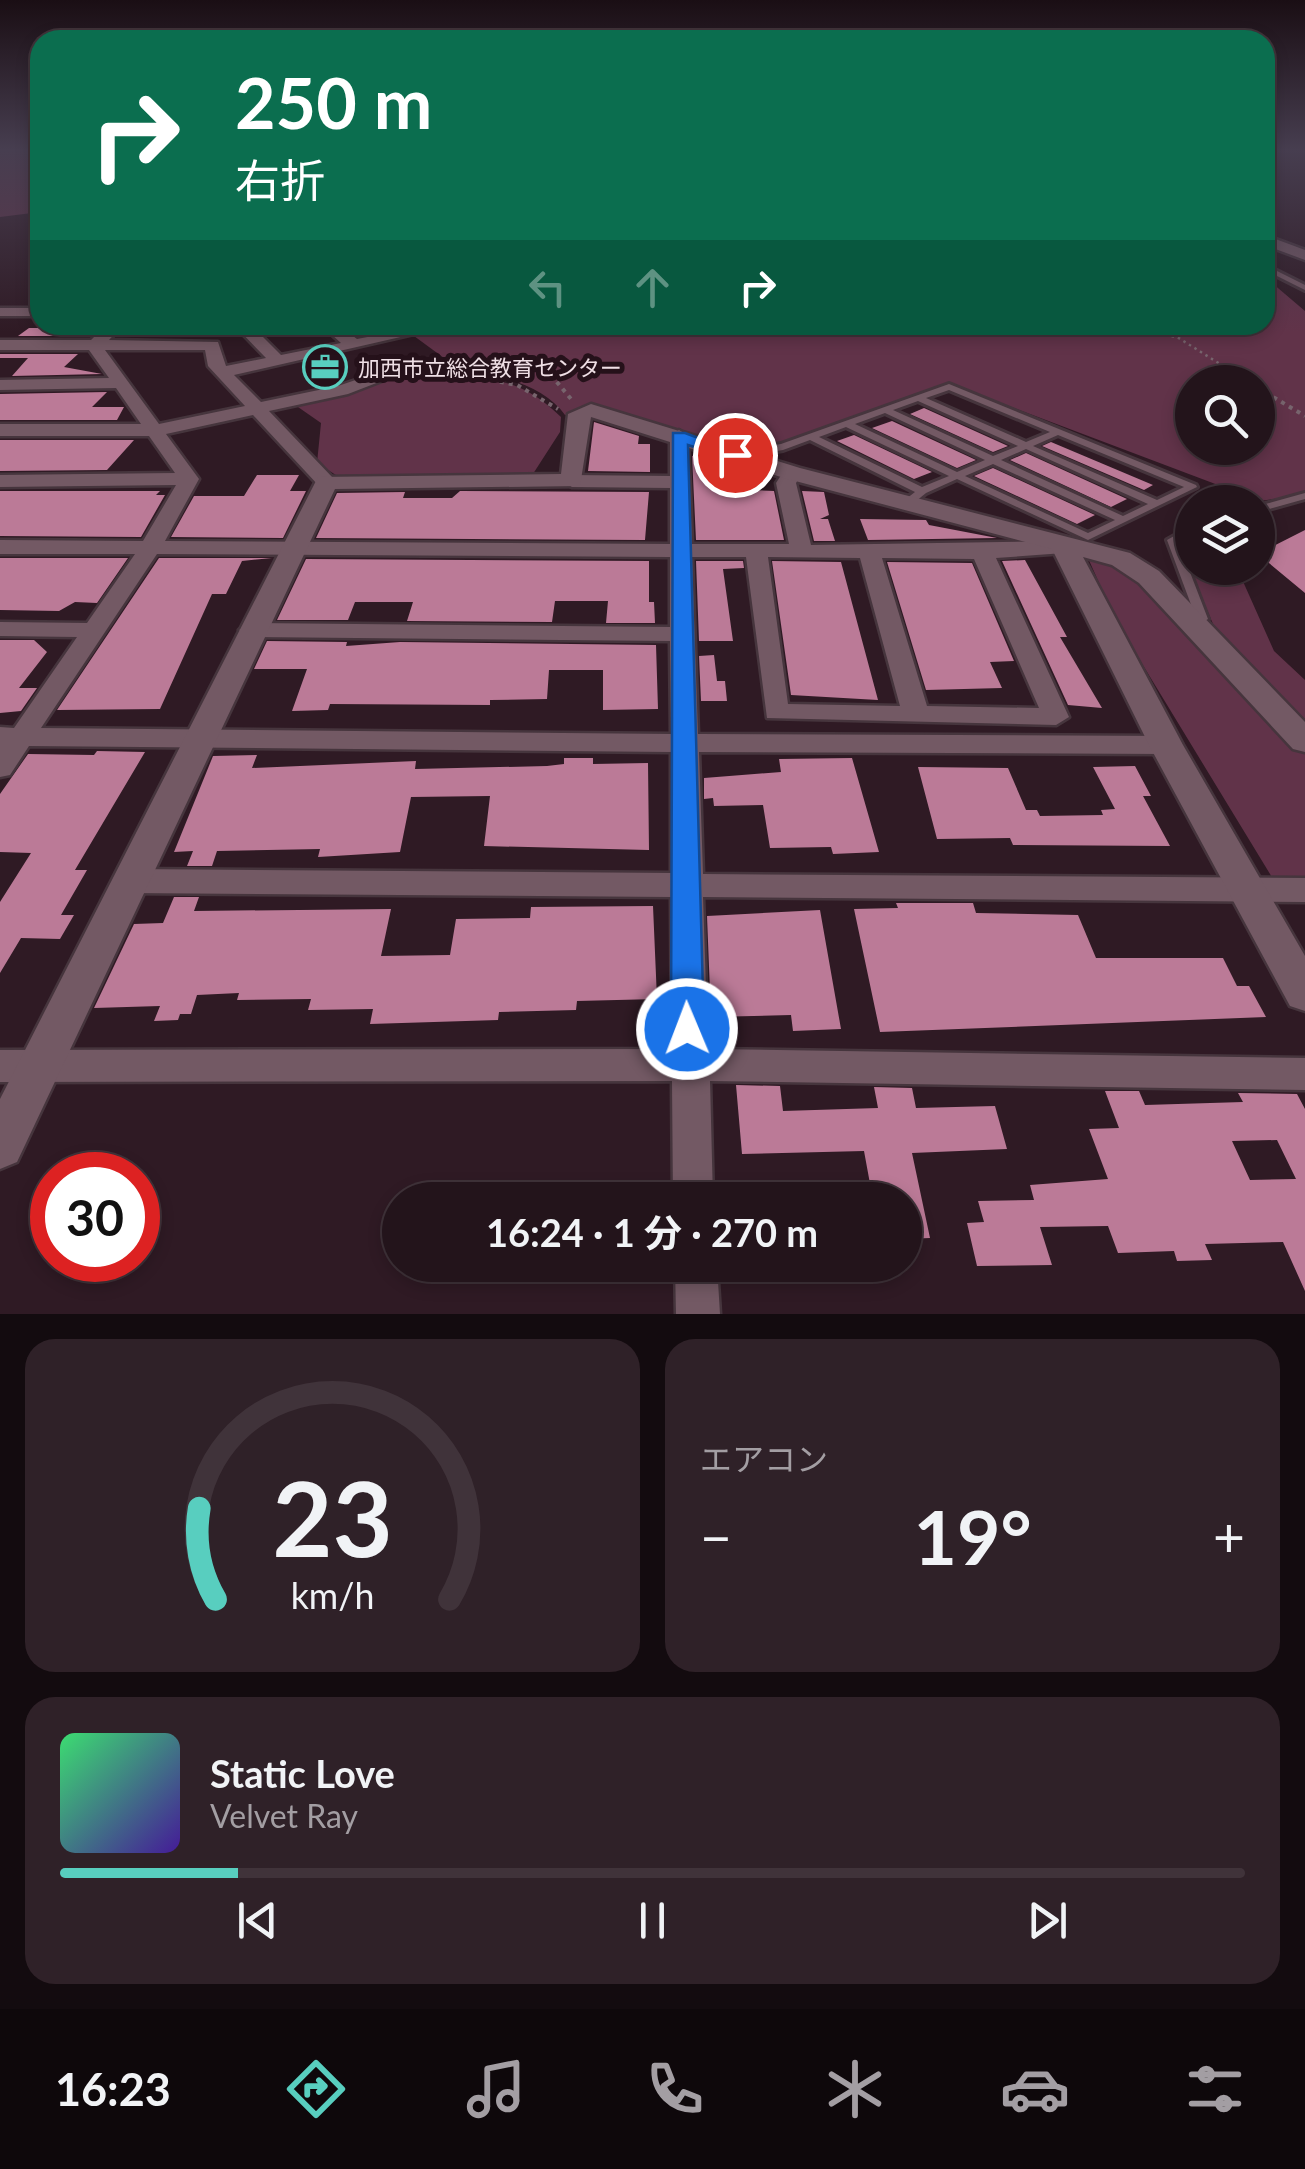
<!DOCTYPE html>
<html lang="ja">
<head>
<meta charset="utf-8">
<style>
  body { margin:0; font-family:Lato,"Noto Sans JP",sans-serif; background:#2f2128; color:#f1f3f6; height:100vh; display:flex; flex-direction:column; font-size:38px; white-space:nowrap }
  * { box-sizing:border-box; margin:0 }
  p { font-size:32px; color:#a39ea3 }
  .icon { flex:none; width:55px; height:55px; fill:none; stroke:currentColor; stroke-width:2; stroke-linecap:round; stroke-linejoin:round }
  .map { position:relative; height:1314px; overflow:hidden }
  .side { display:flex; flex-direction:column; gap:25px; padding:25px; background:#130b0f; flex:1 }
  .side>* { flex:none }
  .top-card { position:absolute; left:30px; top:30px; width:1245px; height:305px; border-radius:30px; box-shadow:0 5px 15px #0003,0 0 0 2px #40333a; background:#0b6e4f; color:#fff; overflow:hidden }
  .fabs { position:absolute; left:1175px; top:365px; display:grid; gap:20px }
  .fabs a { display:grid; place-items:center; width:100px; height:100px; border-radius:50%; background:#23141b; box-shadow:0 5px 15px #0003,0 0 0 2px #40333a; font-size:50px }
  .speed { position:absolute; left:30px; top:1152px; display:flex; gap:20px; font-size:50px; font-weight:700; text-align:center }
  .speed>* { display:grid; place-content:center; width:130px; height:130px; border-radius:50%; background:#23141b; box-shadow:0 5px 15px #0003,0 0 0 2px #40333a; line-height:1 }
  .speed .limit { border:15px solid #d22; background:#fff; color:#111 }
  .pin { position:absolute; display:grid; place-items:center; width:85px; height:85px; color:#fff; margin:-42px; border:5px solid #fff; border-radius:50%; box-shadow:0 2px 10px #0007 }
  .me { position:absolute; width:110px; margin:-55px; rotate:359deg; stroke-linejoin:round; filter:drop-shadow(0 0 8px #0008) }
  .turn { display:flex; align-items:center; gap:35px; height:210px; padding:0 40px; font-size:45px }
  .turn .icon { width:130px; height:130px; stroke-width:2.5 }
  .turn b { display:block; font-size:70px; line-height:85px }
  .lanes { display:flex; align-items:center; height:95px; padding:0 40px; background:#0003; justify-content:center; gap:50px; direction:ltr }
  .lanes .off { opacity:.35 }
  .big { font-size:75px; font-weight:700; line-height:1.1 }
  .side .card { flex:1; display:flex; flex-direction:column; justify-content:center; gap:15px; min-width:0; padding:0 35px; border-radius:30px; background:#2f2128 }
  .side .dial { align-items:center; gap:0 }
  .dial svg { height:260px; overflow:visible; fill:none; stroke:#40333a; stroke-width:7; stroke-linecap:round; text-anchor:middle }
  .dial text { fill:#f1f3f6; stroke:none }
  .song { display:flex; align-items:center; gap:30px }
  .cover { width:120px; height:120px; border-radius:15px; background:linear-gradient(135deg,hsl(140 70% 55%),hsl(260 70% 35%)) }
  .played { height:10px; border-radius:5px; background:linear-gradient(90deg,#58cebf 15%,#40333a 15%) }
  .keys { display:flex; justify-content:space-around; direction:ltr }
  .heat { display:flex; justify-content:space-between; align-items:center; font-size:55px; direction:ltr }
  .side .tiles { flex:1; display:grid; gap:25px; grid-template-columns:1fr 1fr }
  .card:last-child { grid-column:span 2 }
  .trip { position:absolute; left:382px; top:1182px; width:540px; height:100px; border-radius:50px; background:#23141b; box-shadow:0 5px 15px #0003,0 0 0 2px #40333a; font-weight:700; line-height:100px; text-align:center }
  .dock { display:flex; height:160px; justify-content:space-around; align-items:center; background:#0e080b; color:#a39ea3 }
  .dock .icon { width:70px; height:70px }
  .dock .on { color:#58cebf }
  .dock b { font-size:45px; color:#f1f3f6 }
  .map>svg:first-child { display:block }
  .green { fill:#613349; fill-rule:evenodd }
  .building { fill:#bb7a97; fill-rule:evenodd }
  .lines { fill:none; stroke-linecap:round; stroke-linejoin:round }
  .service-casing { stroke:#46353d; stroke-width:6 }
  .minor-casing { stroke:#46353d; stroke-width:5 }
  .tertiary-casing { stroke:#46353d; stroke-width:5 }
  .path-far1 { stroke:#77646d; stroke-width:2.5; stroke-dasharray:2.5 4; stroke-linecap:butt }
  .path { stroke:#77646d; stroke-width:4; stroke-dasharray:4 5; stroke-linecap:butt }
  .service { fill:#735964; fill-rule:evenodd }
  .minor { fill:#735964; fill-rule:evenodd }
  .tertiary { fill:#735964; fill-rule:evenodd }
  .route { fill:#1a73e8; stroke:#114b97; stroke-width:2.5 }
  .labels { text-anchor:middle; dominant-baseline:central; stroke-width:10; stroke-linejoin:round; paint-order:stroke }
  .far-poi-label { font-size:22px; fill:#efdfe5; stroke:#25111a; text-anchor:start }
</style>
</head>
<body>
<div class="map">
<svg width="1305" height="1314" viewBox="0 0 1305 1314">
  <rect width="100%" height="100%" fill="#2f1a24"/>
  <path class="green" d="M40,148v64l-40,5v-69z
    M1265,277l40,34v180c-40,10 -52,18 -87,-6l-265,-100 -174,60 -43,9 -148,-42 -23,3c-26,-38 -97,-48 -140,-46 58,16 86,-1 136,48l-1,15 -29,45h-192l-22,-14 4,-40 -23,-16 146,-49 -45,-33h866zM1192,382h66v66h-66z
    M1192,533v35h45l37,83 31,29v45l-89,-94 -36,-85z
    M1088,558h19l36,23 36,48 108,112 18,11v128l-32,-1 -157,-258z"/>
  <path class="building" d="M29,328h62l-9,8h-64z
    M0,354h78l-14,13 38,7 -90,2 16,-18h-28z
    M107,392l-15,15h32l-7,13h-117v-26z
    M924,408l84,38 -15,6 -83,-38z
    M892,421l84,39 -19,8 -85,-40z
    M594,422l45,14 -1,8h12v28l-62,-1z
    M854,435l78,37 -18,7 -77,-38z
    M0,440h134l-27,30 -107,1z
    M1051,442l102,43 -9,5 -102,-44z
    M1026,453l101,46 -16,8 -101,-47z
    M700,455l28,9 2,9h16l3,17 25,1 10,49h-88l-4,-84z
    M993,468l102,47 -18,9 -103,-48z
    M257,475h42l-9,16h16l-23,47 -112,-1 23,-41h50z
    M0,491h160l-4,4h9l-24,42 -141,-1z
    M460,491l189,1 -4,48 -329,-2 21,-45 68,-1 -2,6h49z
    M802,491l22,1 5,23 -9,4h8l7,22h-21z
    M860,519l66,1 3,5 68,13 -129,2z
    M1305,530v63l-47,-39z
    M0,558h128l-31,45 -22,-1 -16,9 -59,-1z
    M159,558h113l-30,3 -16,33h-14l-52,115 -103,1z
    M306,559l343,2v41h5l1,21h-49l2,-22h-53l-3,21 -145,-1 6,-19h-58l-7,18h-71z
    M1025,560l42,77h-7l42,71 -34,-3 -66,-144z
    M696,561h47l1,7 -21,1 10,72h-34z
    M772,561l69,1 37,138 -87,-5z
    M887,562l85,1 42,98 -24,1 12,26 -76,2z
    M0,640h34l13,12 -28,36h18l-16,23 -21,2z
    M267,641l80,1 -1,4 54,-4 256,3 2,64 -55,1v-40h-54l-2,29 -57,1v5l-160,-1 -2,6 -36,1 15,-42h-53z
    M714,655l3,26h8l2,20h-26l-2,-45z
    M97,751l48,1 -70,118h12l-26,45h13l-14,24 -39,-1 -21,35v-71l31,-49 -31,-1v-58l28,-40 66,1z
    M257,755l-5,13 164,-7 -1,8 132,-3 17,-2v-6h29v6l55,-1 1,87 -165,-4 6,-50 -79,1 -11,55 -82,5 2,-8 -103,2 -5,15h-25l6,-15 -19,1 39,-96z
    M852,758l27,94 -46,2 -2,-7 -61,1 -7,-43 -49,1 -1,-8 -9,1v-21l77,-6 -2,-13z
    M1135,766l16,30h-8l27,50 -157,-1 -3,-7 -73,1 -19,-72 90,1 18,42h11l3,6 63,-1 -2,-5 14,-1 -22,-42z
    M174,897h25l-5,14 197,-2 -10,47 69,-1 6,-36 74,-1 1,-11 122,-1 4,93 -80,2 -1,9 -77,2 -1,8 -128,4 3,-15 -65,1 3,-11 -74,1 2,-7 -42,2 -6,19h-11l-2,6 -24,1 6,-15 -66,2 40,-84 29,-1z
    M896,903h77l3,10 102,2 18,43h127l14,28h12l17,31 -386,15 -26,-123 44,-1z
    M820,910l21,119 -48,2 -2,-16 -80,2 -4,-101z
    M736,1085l44,1 3,25 95,-3 -4,-21 38,1 4,20 79,-2 12,43 -95,4 18,85 -25,1v-39h-32l-9,-49 -122,3z
    M1105,1091h34l6,14 98,-3 -5,-9 59,1 8,15v182l-22,-49 -78,2 7,16 -35,1 -3,-10 -56,2 -10,-27 -68,1 12,38 -75,1 -10,-43 17,-1 -6,-21 56,-1 -4,-15 78,-6 -19,-50 30,-1zM1277,1140l19,39 -46,1 -18,-39z"/>
  <g class="lines">
    <g class="service-casing">
      <path id="service" d="M1265,265l40,20v5l-40,-20z
        M949,384l247,101 1,2 -109,53 -131,-61 -31,14 -16,13h-8v-4l13,-10 -105,-52 -27,10 -48,8 -5,-3 5,-3 46,-8zM949,390l101,42 -24,10 -100,-44zM918,401l100,45 -25,10 -100,-46zM885,413l100,47 -28,12 -102,-48zM846,427l103,49 -27,11 -103,-50zM1058,435l126,52 -27,13 -124,-54zM1026,449l122,55 -25,12 -122,-56zM993,464l122,56 -27,13 -123,-57z
        M1305,493v6l-47,13v-6z
        M1192,526v7l-14,8 30,78 -13,8 -6,-4 7,-5 -29,-78z"/>
    </g>
    <g class="minor-casing">
      <path id="minor" d="M0,308h40v8h-40z
        M106,325h17l-14,15 109,2 8,24 40,-8 -32,-33h17l30,30 60,-12 -20,-18h17l19,14 37,-7 -10,-7h21l13,8 -184,42 27,27 77,-16 82,-28 8,5 -80,31 -79,17 64,67v8h-14l-66,-71 -87,19 33,45 -34,62 505,3v-56l-98,-1 -10,-6 10,-6 98,1v-40l9,-6 9,6 4,108h97l-13,-61 9,-14 7,-2 10,6 -6,10 15,62 261,-4 3,5 -11,7 -68,5 73,159 -13,8 -289,-7 -21,-161h-54l6,177 468,2 14,9 -14,9 -467,-2 4,122 602,4v24l-602,-5 5,152 597,9v32l-595,-9 3,119h-40l-1,-119 -672,1v-32l672,-1 -1,-152 -542,-4 -11,-4 -5,-8 5,-8 11,-4 542,4v-121l-642,-6 -19,29 -10,2v-50l14,1 63,-91 -77,-1v-14l87,1 48,-69h-135v-14l143,1 33,-56 -176,2v-12l175,-2 -26,-37h-149v-12h141l-25,-36 -116,2v-10l109,-2 -20,-28h-89v-10h91zM105,350h100l3,16 37,40 -86,18zM157,554l513,3v70l-419,-4 -12,7 12,7 419,4 1,93 -630,-6zM768,557l92,1 40,148 -112,-2zM882,558l92,1 65,149 -112,-2z
        M675,1265h42l3,49h-44z"/>
    </g>
    <g class="tertiary-casing">
      <path id="tertiary" d="M1265,235l40,15v10l-40,-15z
        M591,404l209,64 330,85 29,18 146,151v30l-12,-3 -154,-166 -27,-18 -29,-8 100,188 122,211v55l-15,-5 -141,-261 -97,-196 -268,-71 -193,-61 -11,69 -245,3 -318,673 -17,7v-70l318,-622 243,-3 7,-60z"/>
    </g>
    <path class="path-far1" d="M1101,325l76,12 51,32"/>
    <path class="path" d="M1224,366l26,16
      M438,370l79,15 41,24
      M551,375l20,24
      M1258,388l47,28"/>
    <use href="#service" class="service"/>
    <use href="#minor" class="minor"/>
    <use href="#tertiary" class="tertiary"/>
  </g>
  <linearGradient id="sky" x2="0" y2="1"><stop stop-color="#1a0e14"/><stop offset="0.45" stop-color="#473e50"/><stop offset="1" stop-color="#473e50" stop-opacity="0"/></linearGradient>
  <rect width="1305" height="332" fill="url(#sky)"/>
  <path class="route" d="M673,433h12l59,22 -9,5 -47,-15 16,584 -5,10 -12,4 -11,-4 -5,-10z"/>
  <defs>
    <g id="office-ring" transform="scale(2.25)"><circle r="9.5" fill="#25111a" stroke="#58cebf" stroke-width="1.5"/><path d="M-6-3h4V-5.5h4V-3h4V5H-6ZM-1-4.5V-3h2v-1.5ZM-6 0V1H6V0Z" fill="#58cebf"/></g>
  </defs>
  <g fill-rule="evenodd">
    <use href="#office-ring" x="325" y="367"/>
  </g>
  <g class="labels">
    <g class="far-poi-label">
      <text x="358" y="367">加西市立総合教育センター</text>
    </g>
  </g>
</svg>
<div class="fabs">
<a><svg class="icon" aria-label="search" viewBox="0 0 24 24"><circle cx="10" cy="10" r="6"/><path d="M15 15l6 6"/></svg></a>
<a><svg class="icon" aria-label="layers" viewBox="0 0 24 24"><path d="M12 4l9 5-9 5-9-5zM3 14l9 5 9-5"/></svg></a>
</div>
<div class="speed"><div class="limit">30</div></div>
<div class="pin" style="left:735px;top:455px;background:#d93025"><svg class="icon" aria-label="arrive" viewBox="0 0 24 24"><path d="M6 21V4h12l-3 4 3 4H6"/></svg></div>
<svg class="me" style="left:687px;top:1029px" viewBox="-20 -20 40 40"><circle r="17" fill="#1a73e8" stroke="#fff" stroke-width="3"/><path d="M0-11L8 9 0 5-8 9z" fill="#fff"/></svg>
<div class="trip">16:24 · 1 分 · 270 m</div>
<div class="top-card">
<div class="turn"><svg class="icon" aria-label="right" viewBox="0 0 24 24"><path d="M7 20v-9h11M14 6l5 5-5 5"/></svg><div><b>250 m</b>右折</div></div>
<div class="lanes"><svg class="icon off" aria-label="left" viewBox="0 0 24 24"><path d="M17 20v-9H6M10 6l-5 5 5 5"/></svg><svg class="icon off" aria-label="ahead" viewBox="0 0 24 24"><path d="M12 20V5M6 11l6-6 6 6"/></svg><svg class="icon" aria-label="right" viewBox="0 0 24 24"><path d="M7 20v-9h11M14 6l5 5-5 5"/></svg></div>
</div>
</div>
<section class="side">
<div class="tiles">
<div class="card dial"><svg viewBox="0 0 100 80">
<path d="M14 69A42 42 0 1 1 86 69"/>
<path d="M14 69A42 42 0 0 1 9 41" stroke="#58cebf"/>
<text x="50" y="56" font-size="32" font-weight="700">23</text>
<text x="50" y="72" font-size="11">km/h</text>
</svg></div>
<div class="card"><p>エアコン</p>
<div class="heat"><a>−</a><b class="big">19°</b><a>+</a></div>
</div>
<div class="card">
<div class="song"><i class="cover"></i><div><b>Static Love</b><p>Velvet Ray</p></div></div>
<div class="played"></div>
<div class="keys"><svg class="icon" aria-label="previous" viewBox="0 0 24 24"><path d="M18 5L8 12l10 7zM5 5v14"/></svg><svg class="icon" aria-label="pause" viewBox="0 0 24 24"><path d="M8 5v14M16 5v14"/></svg><svg class="icon" aria-label="next" viewBox="0 0 24 24"><path d="M6 5l10 7-10 7zM19 5v14"/></svg></div>
</div>
</div>
</section>
<nav class="dock">
<b>16:23</b>
<svg class="icon on" aria-label="directions" viewBox="0 0 24 24"><path d="M12 3l9 9-9 9-9-9zM9 14v-3h6M13 9l2 2-2 2"/></svg>
<svg class="icon" aria-label="music" viewBox="0 0 24 24"><path d="M9 18V5l10-2v13"/><circle cx="6" cy="18" r="3"/><circle cx="16" cy="16" r="3"/></svg>
<svg class="icon" aria-label="phone" viewBox="0 0 24 24"><path d="M5 4h4l2 5-3 2q2 4 5 5l2-3 5 2v4C11 20 4 13 5 4z"/></svg>
<svg class="icon" aria-label="climate" viewBox="0 0 24 24"><path d="M12 3v18M4 7l16 10M4 17L20 7"/></svg>
<svg class="icon" aria-label="car" viewBox="0 0 24 24"><path d="M5 17H2v-5l4-1 3-4h7l3 4 3 1v5h-3M9 17h6M6 11h13"/><circle cx="7" cy="17" r="2"/><circle cx="17" cy="17" r="2"/></svg>
<svg class="icon" aria-label="filters" viewBox="0 0 24 24"><path d="M4 7h16M4 17h16"/><circle cx="9" cy="7" r="2"/><circle cx="15" cy="17" r="2"/></svg>
</nav>
</body>
</html>
